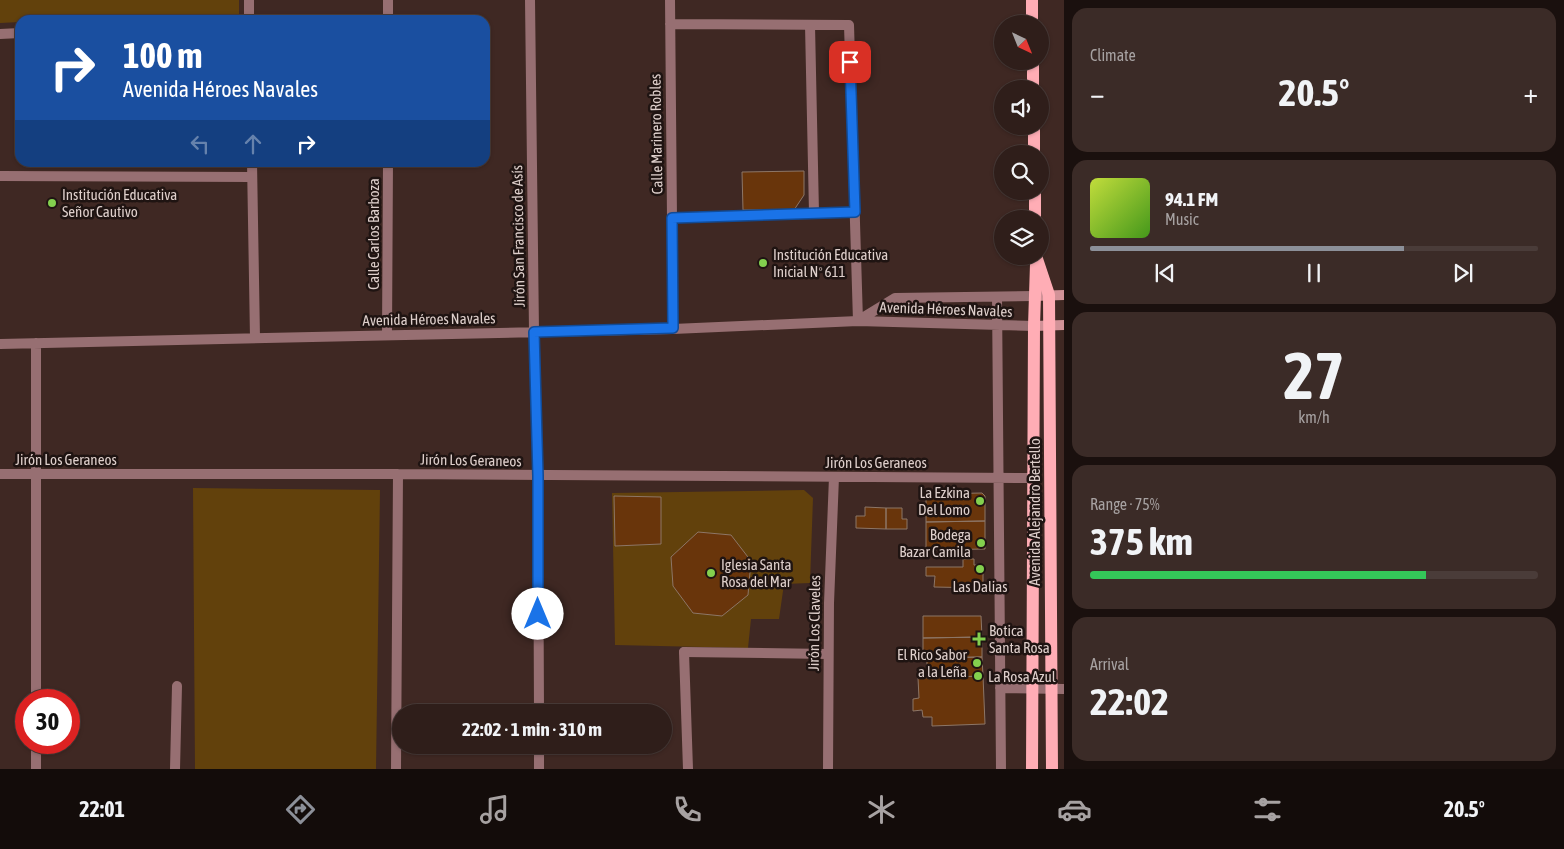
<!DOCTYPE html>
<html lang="en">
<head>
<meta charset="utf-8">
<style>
  body { margin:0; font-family:"Asap Condensed",sans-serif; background:#3b2b27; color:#f1f3f6; height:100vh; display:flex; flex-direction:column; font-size:19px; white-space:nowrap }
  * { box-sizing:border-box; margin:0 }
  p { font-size:16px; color:#a7a2a2 }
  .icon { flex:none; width:28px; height:28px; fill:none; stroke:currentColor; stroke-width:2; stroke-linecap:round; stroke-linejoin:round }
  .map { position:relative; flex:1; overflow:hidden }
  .details { display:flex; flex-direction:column; gap:8px; padding:8px; background:#1a100e; width:500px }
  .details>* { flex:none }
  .guide { position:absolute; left:15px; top:15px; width:475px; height:152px; border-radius:15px; box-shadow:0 1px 4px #0004,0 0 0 1px #4a3c39; background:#1a4fa0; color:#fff; overflow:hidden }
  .needle { width:32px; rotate:137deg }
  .tools { position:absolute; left:994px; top:15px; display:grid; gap:10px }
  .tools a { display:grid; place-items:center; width:55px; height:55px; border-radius:50%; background:#2f1e1a; box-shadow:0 1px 4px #0004,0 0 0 1px #4a3c39; font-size:25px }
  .speed { position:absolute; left:15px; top:689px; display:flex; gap:10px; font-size:25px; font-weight:700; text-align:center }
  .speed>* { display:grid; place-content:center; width:65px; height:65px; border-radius:50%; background:#2f1e1a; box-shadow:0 1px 4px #0004,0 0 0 1px #4a3c39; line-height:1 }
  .speed .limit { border:8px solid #d22; background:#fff; color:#111 }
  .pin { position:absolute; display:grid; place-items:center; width:42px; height:42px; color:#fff; margin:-21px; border-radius:10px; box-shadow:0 2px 8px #0006 }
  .me { position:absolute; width:55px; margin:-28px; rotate:0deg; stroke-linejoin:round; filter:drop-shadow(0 0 4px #0008) }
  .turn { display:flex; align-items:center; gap:18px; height:105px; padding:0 25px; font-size:22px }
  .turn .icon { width:65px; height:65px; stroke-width:2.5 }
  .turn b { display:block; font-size:35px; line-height:42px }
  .lanes { display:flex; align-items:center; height:48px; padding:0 25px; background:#0003; justify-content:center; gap:25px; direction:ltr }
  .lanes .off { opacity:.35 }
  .big { font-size:38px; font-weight:700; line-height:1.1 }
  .details .card { flex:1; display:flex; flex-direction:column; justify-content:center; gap:8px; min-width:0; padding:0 18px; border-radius:15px; background:#3b2b27 }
  .details .dial { align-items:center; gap:0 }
  .dial b { font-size:65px; line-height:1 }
  .song { display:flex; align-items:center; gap:15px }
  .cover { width:60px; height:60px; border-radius:8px; background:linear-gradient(135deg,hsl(70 70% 55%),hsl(100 70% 35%)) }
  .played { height:5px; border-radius:2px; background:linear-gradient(90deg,#8c9099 70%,#4a3c39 70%) }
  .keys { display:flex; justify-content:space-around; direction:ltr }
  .heat { display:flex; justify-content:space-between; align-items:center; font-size:28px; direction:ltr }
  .charge { height:8px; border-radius:4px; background:linear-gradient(90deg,#34c759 75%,#4a3c39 0) }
  .trip { position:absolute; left:392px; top:704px; width:280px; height:50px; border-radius:25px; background:#2f1e1a; box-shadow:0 1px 4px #0004,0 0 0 1px #4a3c39; font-weight:700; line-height:50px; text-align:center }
  .tab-bar { display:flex; height:80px; justify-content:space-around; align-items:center; background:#130c0a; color:#a7a2a2 }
  .tab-bar .icon { width:35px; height:35px }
  .tab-bar .current { color:#8c9099 }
  .tab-bar b { font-size:22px; color:#f1f3f6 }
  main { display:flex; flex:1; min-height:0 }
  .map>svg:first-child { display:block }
  .green { fill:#62410c }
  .building { fill:#69350b; stroke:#8d7667 }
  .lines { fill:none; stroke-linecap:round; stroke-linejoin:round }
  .lane { stroke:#976f72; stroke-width:10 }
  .street { stroke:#976f72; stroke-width:10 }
  .secondary { stroke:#d19298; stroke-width:10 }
  .primary { stroke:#ffadb5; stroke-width:12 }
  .route-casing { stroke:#114b97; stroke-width:12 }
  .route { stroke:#1a73e8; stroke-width:9 }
  .poi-dot { fill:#83d04e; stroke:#1f1412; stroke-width:2 }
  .labels { text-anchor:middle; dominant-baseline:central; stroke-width:5; stroke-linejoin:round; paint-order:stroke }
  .street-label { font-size:15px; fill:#decfcb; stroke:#1f1412 }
  .poi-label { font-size:15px; fill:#decfcb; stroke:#1f1412; text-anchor:start }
</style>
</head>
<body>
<main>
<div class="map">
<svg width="1064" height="769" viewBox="0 0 1064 769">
  <rect width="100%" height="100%" fill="#3f2823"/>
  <path class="green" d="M0,0h239v20h-219v2l-20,1z
    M193,488l187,2 -4,279h-181z
    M804,490l9,8 -3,85 -26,1 -5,35h-28l-3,29 -133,-3 -3,-152z"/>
  <path class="building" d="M804,171v24l-10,15h-51l-1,-38z
    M982,493l3,3v25l-59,1v-28z
    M614,496l47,1v47l-46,2z
    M865,507l21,1v21l-30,-1v-12h9z
    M886,508h16v11h5v10h-21z
    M985,521v28l-59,1v-28z
    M698,532l33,3 20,26 -3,34 -26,21 -29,-3 -20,-27 -2,-29z
    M963,559h11v6h9v23l-49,-1 1,-11h-9v-9h37z
    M923,616h58l1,21 -59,1z
    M982,637v20l-55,1 1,-4h-5v-16z
    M982,657l1,19 -56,2v-20z
    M983,676l2,48 -53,2v-9h-9l-1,-7 -9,1v-12l6,-1 -1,-20z"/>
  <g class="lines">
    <path class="lane" d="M684,652l144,2
      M175,769l2,-83"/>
    <path class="street" d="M249,0v20
      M530,0l4,332 4,144 1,236
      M670,0l3,329
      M388,20v-20
      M670,24l179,1 9,296
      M810,25l4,188
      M0,34l20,-1
      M252,162l3,176
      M0,176l252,1
      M672,218l183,-6
      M997,297l4,472
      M859,320l36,-22 139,-2
      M387,335l1,-173
      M0,344l673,-15 185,-8 176,5
      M0,474h398l634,4
      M684,652l4,117
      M1000,688l64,1
      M36,700v-357
      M539,745v24
      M36,769v-27
      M396,769l2,-295
      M828,769l1,-166 5,-126"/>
    <path class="secondary" d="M1034,296l30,-1
      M1034,326l30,-1"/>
    <path class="primary" d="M1032,0v24
      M1033,61v28
      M1034,126v28
      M1035,191v28
      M1036,256l13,39 3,474
      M1032,769l2,-443 2,-62"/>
  </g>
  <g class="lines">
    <g class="route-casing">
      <path id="route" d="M538,614v-138l-4,-144 139,-4 -1,-110 183,-6 -5,-150"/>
    </g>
    <use href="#route" class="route"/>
  </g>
  <g class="poi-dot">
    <circle cx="52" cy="203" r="5"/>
    <circle cx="763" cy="263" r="5"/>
    <circle cx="980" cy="501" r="5"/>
    <circle cx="981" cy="543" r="5"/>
    <circle cx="980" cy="569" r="5"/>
    <circle cx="711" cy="573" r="5"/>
    <path d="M976.5 631.5h5v5h5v5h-5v5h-5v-5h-5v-5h5z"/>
    <circle cx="977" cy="663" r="5"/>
    <circle cx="978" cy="676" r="5"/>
  </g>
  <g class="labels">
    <g class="street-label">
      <text transform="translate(656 134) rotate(-91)">Calle Marinero Robles</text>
      <text transform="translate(373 234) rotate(-90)">Calle Carlos Barboza</text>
      <text transform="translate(518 236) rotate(-91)">Jirón San Francisco de Asís</text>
      <text transform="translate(946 309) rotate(2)">Avenida Héroes Navales</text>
      <text transform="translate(429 319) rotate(-1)">Avenida Héroes Navales</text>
      <text x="66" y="459">Jirón Los Geraneos</text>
      <text transform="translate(471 460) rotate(1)">Jirón Los Geraneos</text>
      <text x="876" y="462">Jirón Los Geraneos</text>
      <text transform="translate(1034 512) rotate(-90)">Avenida Alejandro Bertello</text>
      <text transform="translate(814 623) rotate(-89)">Jirón Los Claveles</text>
    </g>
    <g class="poi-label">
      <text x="62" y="194">Institución Educativa<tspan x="62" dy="17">Señor Cautivo</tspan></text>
      <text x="773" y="254">Institución Educativa<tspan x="773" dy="17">Inicial Nº 611</tspan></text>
      <text x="970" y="492" text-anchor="end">La Ezkina<tspan x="970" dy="17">Del Lomo</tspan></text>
      <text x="971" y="534" text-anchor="end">Bodega<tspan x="971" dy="17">Bazar Camila</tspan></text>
      <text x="721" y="564">Iglesia Santa<tspan x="721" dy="17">Rosa del Mar</tspan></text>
      <text x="980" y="586" text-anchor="middle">Las Dalias</text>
      <text x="989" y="630">Botica<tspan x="989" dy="17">Santa Rosa</tspan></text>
      <text x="967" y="654" text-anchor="end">El Rico Sabor<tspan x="967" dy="17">a la Leña</tspan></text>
      <text x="988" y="676">La Rosa Azul</text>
    </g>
  </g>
</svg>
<div class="tools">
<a><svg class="needle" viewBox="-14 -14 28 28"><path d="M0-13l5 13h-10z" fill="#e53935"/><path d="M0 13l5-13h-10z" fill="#a7a2a2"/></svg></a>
<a><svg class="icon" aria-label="sound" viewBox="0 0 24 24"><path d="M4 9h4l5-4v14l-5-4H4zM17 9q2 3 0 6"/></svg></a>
<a><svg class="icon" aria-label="search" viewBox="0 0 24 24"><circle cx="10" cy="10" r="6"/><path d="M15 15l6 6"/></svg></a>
<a><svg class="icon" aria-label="layers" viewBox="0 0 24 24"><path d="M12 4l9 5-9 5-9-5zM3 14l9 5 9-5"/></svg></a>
</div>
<div class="speed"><div class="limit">30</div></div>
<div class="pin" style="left:850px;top:62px;background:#d93025"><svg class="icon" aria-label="arrive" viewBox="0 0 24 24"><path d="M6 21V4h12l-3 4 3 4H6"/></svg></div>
<svg class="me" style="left:538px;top:614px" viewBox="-20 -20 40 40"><circle r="19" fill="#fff"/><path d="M0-13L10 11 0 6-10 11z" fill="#1a73e8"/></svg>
<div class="trip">22:02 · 1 min · 310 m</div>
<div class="guide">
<div class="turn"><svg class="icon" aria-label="right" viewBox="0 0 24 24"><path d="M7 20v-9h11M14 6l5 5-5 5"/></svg><div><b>100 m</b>Avenida Héroes Navales</div></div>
<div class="lanes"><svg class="icon off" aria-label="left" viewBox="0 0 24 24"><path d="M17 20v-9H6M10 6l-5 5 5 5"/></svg><svg class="icon off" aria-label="ahead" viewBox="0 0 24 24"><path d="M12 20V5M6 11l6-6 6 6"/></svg><svg class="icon" aria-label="right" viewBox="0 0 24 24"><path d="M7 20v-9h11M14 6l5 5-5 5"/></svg></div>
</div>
</div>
<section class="details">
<div class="card"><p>Climate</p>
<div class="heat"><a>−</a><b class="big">20.5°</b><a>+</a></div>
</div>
<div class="card">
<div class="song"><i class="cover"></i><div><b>94.1 FM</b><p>Music</p></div></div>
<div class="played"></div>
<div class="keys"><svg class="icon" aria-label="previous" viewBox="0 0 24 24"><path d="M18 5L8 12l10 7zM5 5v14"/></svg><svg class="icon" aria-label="pause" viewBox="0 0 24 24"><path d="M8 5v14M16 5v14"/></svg><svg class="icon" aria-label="next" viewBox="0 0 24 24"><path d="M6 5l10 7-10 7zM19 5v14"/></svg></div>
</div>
<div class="card dial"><b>27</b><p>km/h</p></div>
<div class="card"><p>Range · 75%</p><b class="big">375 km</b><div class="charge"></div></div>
<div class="card"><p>Arrival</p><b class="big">22:02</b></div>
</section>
</main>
<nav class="tab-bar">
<b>22:01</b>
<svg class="icon current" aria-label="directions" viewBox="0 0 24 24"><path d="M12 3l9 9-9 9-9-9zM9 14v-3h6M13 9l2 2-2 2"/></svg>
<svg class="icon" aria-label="music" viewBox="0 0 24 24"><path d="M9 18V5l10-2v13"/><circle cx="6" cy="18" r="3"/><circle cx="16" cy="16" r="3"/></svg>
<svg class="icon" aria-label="phone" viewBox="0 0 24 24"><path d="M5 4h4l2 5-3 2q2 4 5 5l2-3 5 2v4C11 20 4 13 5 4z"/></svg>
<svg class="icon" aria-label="climate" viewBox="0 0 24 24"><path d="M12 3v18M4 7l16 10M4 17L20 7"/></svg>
<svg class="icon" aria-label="car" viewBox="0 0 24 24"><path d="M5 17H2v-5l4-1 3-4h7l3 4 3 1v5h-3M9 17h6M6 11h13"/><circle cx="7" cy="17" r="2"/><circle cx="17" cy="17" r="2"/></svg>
<svg class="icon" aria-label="filters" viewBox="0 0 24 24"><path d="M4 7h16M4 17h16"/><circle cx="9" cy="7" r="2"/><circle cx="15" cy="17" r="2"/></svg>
<b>20.5°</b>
</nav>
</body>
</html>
